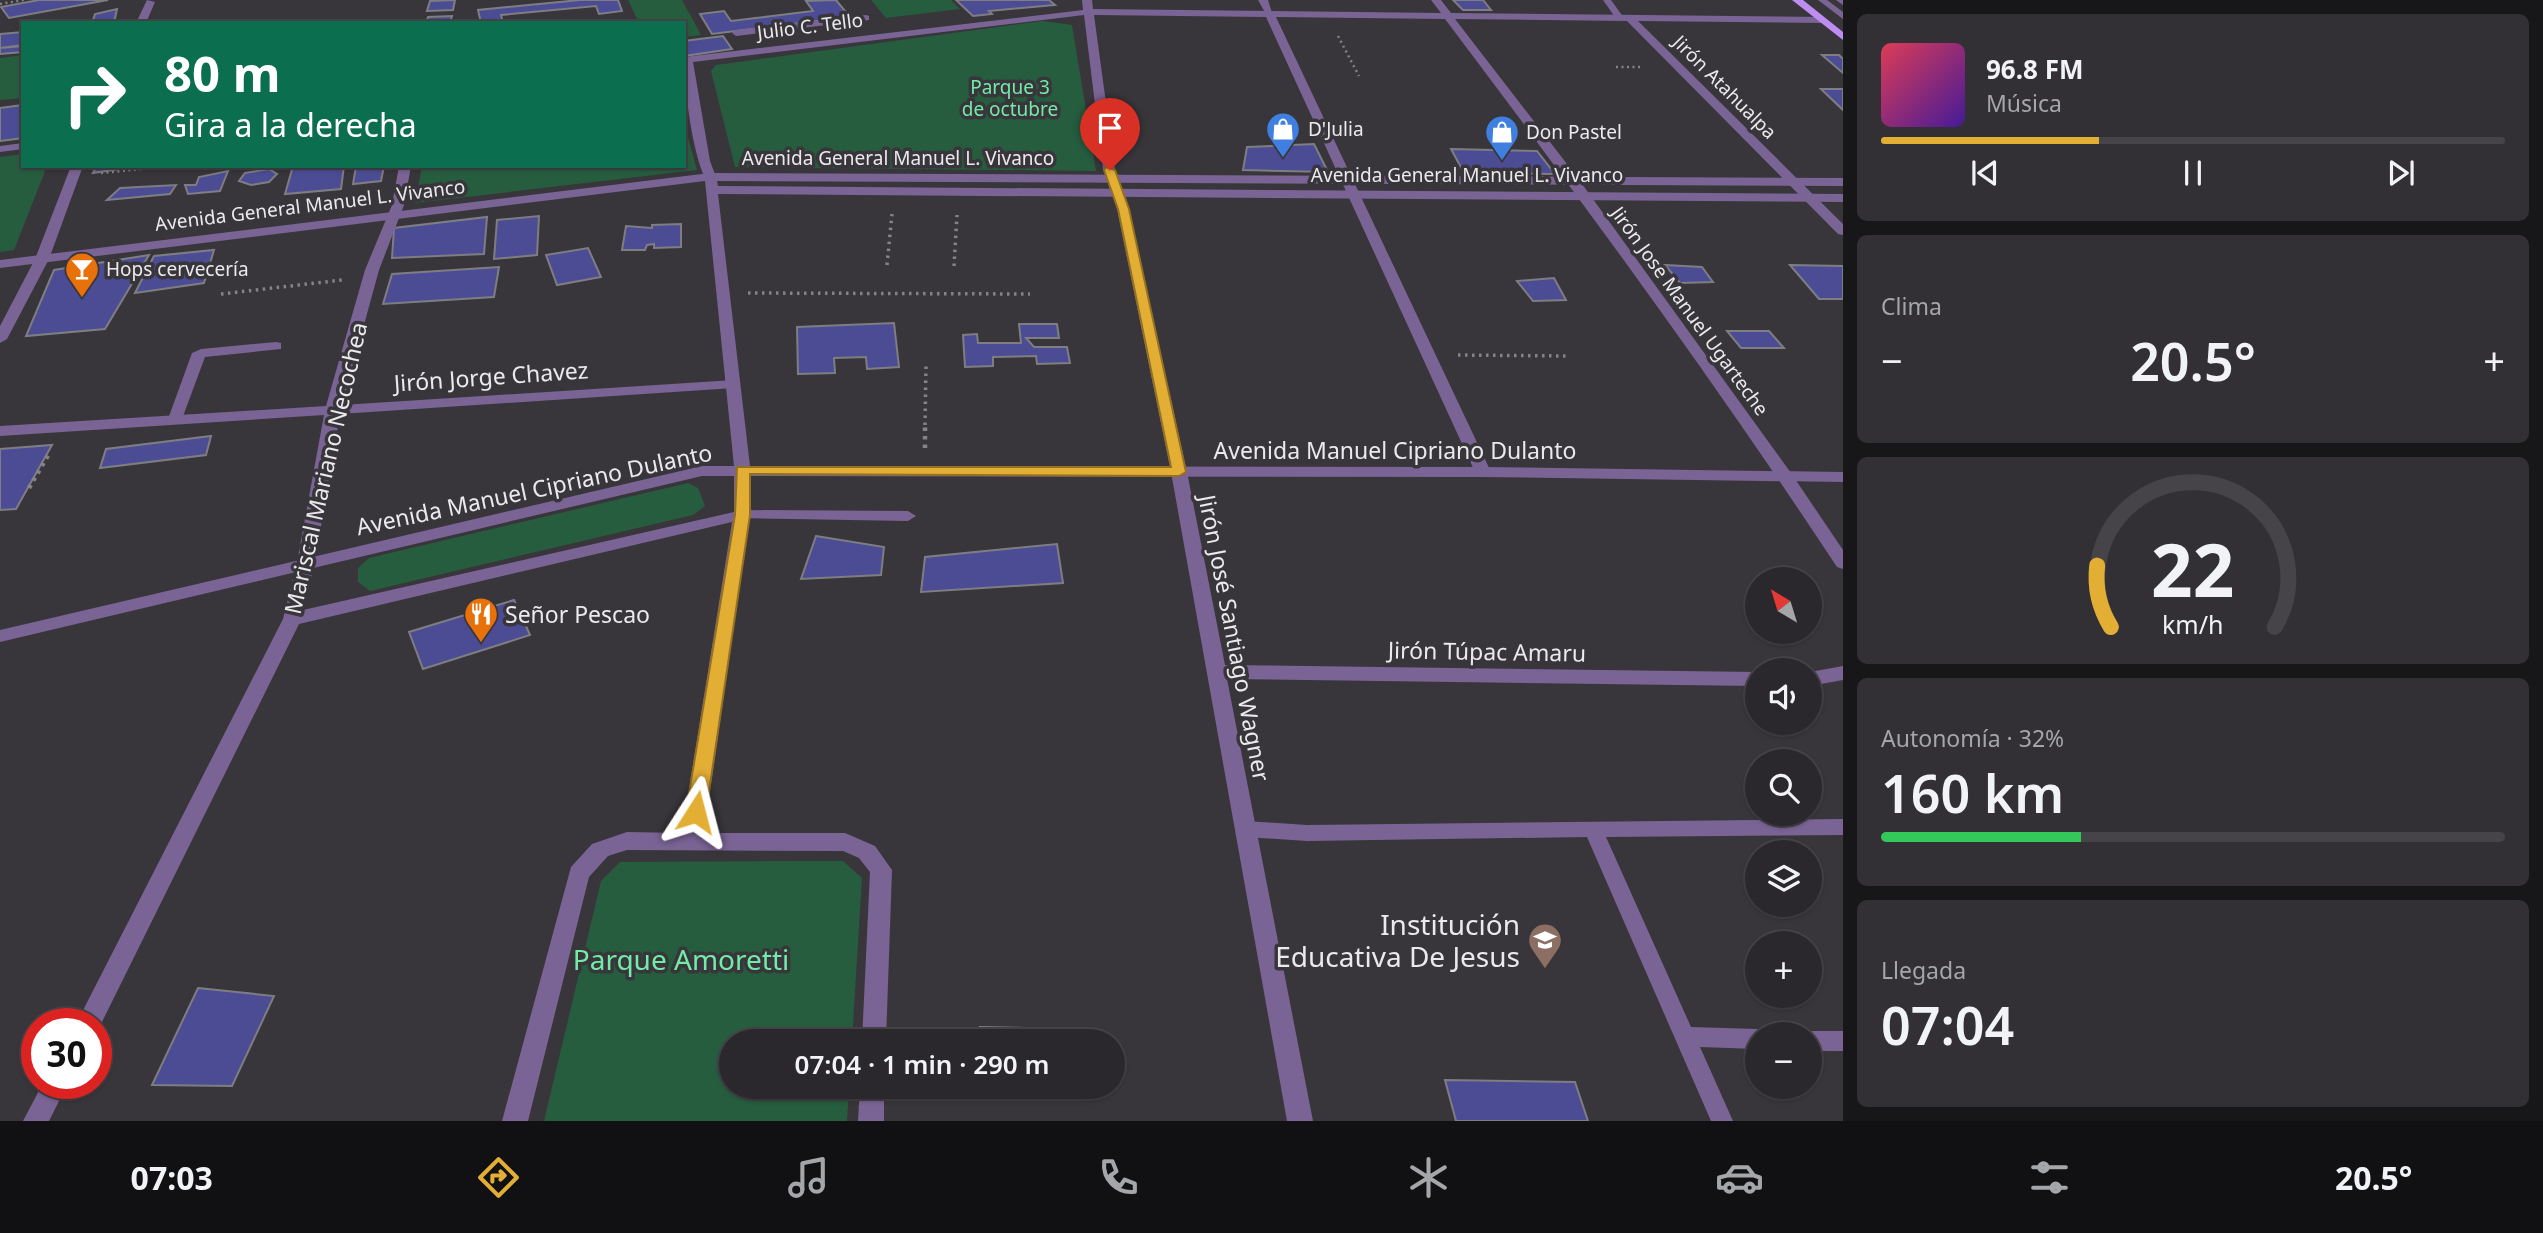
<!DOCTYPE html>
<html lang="es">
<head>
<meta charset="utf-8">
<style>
  body { margin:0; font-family:"Noto Sans",sans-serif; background:#323034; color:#f1f3f6; height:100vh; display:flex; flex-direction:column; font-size:26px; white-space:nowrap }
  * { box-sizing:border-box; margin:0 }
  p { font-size:23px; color:#a5a6a9 }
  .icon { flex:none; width:38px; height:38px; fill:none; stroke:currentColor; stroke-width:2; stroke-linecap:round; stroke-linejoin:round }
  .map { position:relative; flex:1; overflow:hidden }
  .details { display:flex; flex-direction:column; gap:14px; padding:14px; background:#171618; width:700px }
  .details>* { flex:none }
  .top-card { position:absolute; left:21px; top:21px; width:665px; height:147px; border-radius:0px; box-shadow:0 2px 5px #0004,0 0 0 2px #464448; background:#0b6e4f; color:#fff; overflow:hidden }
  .needle { width:46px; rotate:322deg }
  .buttons { position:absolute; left:1745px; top:567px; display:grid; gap:14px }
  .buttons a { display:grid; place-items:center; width:77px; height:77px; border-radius:50%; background:#2a282c; box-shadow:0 2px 5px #0004,0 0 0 2px #464448; font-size:35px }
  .speed { position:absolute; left:21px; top:1008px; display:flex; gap:14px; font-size:35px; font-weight:700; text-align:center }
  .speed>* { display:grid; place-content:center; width:91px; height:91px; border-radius:50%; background:#2a282c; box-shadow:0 2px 5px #0004,0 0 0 2px #464448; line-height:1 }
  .speed .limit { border:10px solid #d22; background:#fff; color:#111 }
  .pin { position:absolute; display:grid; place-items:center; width:60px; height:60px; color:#fff; margin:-72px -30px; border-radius:50% 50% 50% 0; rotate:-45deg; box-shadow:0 0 7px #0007 }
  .pin .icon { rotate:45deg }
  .me { position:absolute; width:77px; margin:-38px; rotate:9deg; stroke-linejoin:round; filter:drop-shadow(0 0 5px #0008) }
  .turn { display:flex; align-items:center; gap:24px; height:147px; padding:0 28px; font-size:32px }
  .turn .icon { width:91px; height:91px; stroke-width:2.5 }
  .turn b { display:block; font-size:49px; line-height:60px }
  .big { font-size:52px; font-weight:600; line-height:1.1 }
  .details .card { flex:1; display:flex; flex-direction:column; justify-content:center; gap:10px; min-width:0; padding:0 24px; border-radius:10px; background:#323034 }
  .details .dial { align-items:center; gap:0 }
  .dial svg { height:182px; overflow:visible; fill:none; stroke:#464448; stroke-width:7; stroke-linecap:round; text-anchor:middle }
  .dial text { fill:#f1f3f6; stroke:none }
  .song { display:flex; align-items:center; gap:21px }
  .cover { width:84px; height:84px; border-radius:10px; background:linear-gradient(135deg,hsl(350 70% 55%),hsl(260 70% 35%)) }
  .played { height:7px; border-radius:4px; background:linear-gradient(90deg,#e3ae34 35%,#464448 35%) }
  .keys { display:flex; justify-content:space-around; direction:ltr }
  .heat { display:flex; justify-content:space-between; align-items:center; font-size:38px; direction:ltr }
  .charge { height:10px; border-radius:5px; background:linear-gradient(90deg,#34c759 32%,#464448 0) }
  .trip { position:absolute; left:719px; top:1029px; width:406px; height:70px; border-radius:35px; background:#2a282c; box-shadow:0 2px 5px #0004,0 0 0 2px #464448; font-weight:600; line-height:70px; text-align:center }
  .tabs { display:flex; height:112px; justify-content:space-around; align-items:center; background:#111012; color:#a5a6a9 }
  .tabs .icon { width:49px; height:49px }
  .tabs .current { color:#e3ae34 }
  .tabs b { font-size:32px; color:#f1f3f6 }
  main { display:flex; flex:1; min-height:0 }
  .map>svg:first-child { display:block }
  .green { fill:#265d3f }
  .building { fill:#4c4c94; stroke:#7d7d82; stroke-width:2 }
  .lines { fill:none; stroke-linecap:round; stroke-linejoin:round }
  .path-far2 { stroke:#858387; stroke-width:2.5; stroke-dasharray:2 3.5; stroke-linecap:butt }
  .path-far1 { stroke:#858387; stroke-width:3.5; stroke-dasharray:2.5 4.5; stroke-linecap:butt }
  .path { stroke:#858387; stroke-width:4.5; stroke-dasharray:3.5 5; stroke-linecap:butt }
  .service { fill:#7a6495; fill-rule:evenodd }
  .pedestrian { fill:#7a6495; fill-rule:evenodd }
  .minor { fill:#7a6495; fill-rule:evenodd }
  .tertiary { fill:#7a6495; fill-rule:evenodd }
  .primary { fill:#bd8df1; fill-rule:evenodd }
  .route { fill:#e3ae34; stroke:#947122; stroke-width:2 }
  .labels { text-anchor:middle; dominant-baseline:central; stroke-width:7; stroke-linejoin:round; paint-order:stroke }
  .far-street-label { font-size:19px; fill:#ebe9ec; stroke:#38363a }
  .far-park-label { font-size:19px; fill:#72eba9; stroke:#38363a }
  .far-poi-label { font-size:19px; fill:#ebe9ec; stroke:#38363a; text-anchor:start }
  .street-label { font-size:23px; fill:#ebe9ec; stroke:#38363a }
  .poi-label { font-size:23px; fill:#ebe9ec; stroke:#38363a; text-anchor:start }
  .near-poi-label { font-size:28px; fill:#ebe9ec; stroke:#38363a; text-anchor:end }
  .near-park-label { font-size:28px; fill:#72eba9; stroke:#38363a }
</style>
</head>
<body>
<main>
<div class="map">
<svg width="1843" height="1121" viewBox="0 0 1843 1121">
  <rect width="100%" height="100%" fill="#38363a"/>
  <path class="green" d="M628,0h54l19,35 -17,2v-14h-45z
    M871,0h80l9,9 -74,9z
    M1042,21l30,4 24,146 -361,-4 -24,-96 5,-6z
    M23,55v43l-23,2v-42z
    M684,123l13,47 -282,33 7,-37h262z
    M23,154v12h24l-33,84 -14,2v-95z
    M688,483l10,5 7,18 -12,9 -323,76 -12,-9v-14l11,-10z
    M843,861l19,17 -10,163h-120v46h117l-2,34h-303l57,-240 19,-19z"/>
  <path class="building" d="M39,0h69l-99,18 -8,-11z
    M455,0l-2,10 -26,1 3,-10z
    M580,0h38l4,11 -23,3 -3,-8 -95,9 2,8h-22l-3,-13z
    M836,0l14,17 -138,17 -12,-20 24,-3 7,10 82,-10 -7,-10z
    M956,0h93l6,5 -66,6 3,3 -19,2z
    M1453,0h30l8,10h-28z
    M117,9l-3,14h-22l3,-9z
    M452,16l-2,7h-24l2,-6z
    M23,32v13l-23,3v-14z
    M723,36l9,13 -48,7v-15z
    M23,46v6l-23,2v-6z
    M1822,55h17l4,4v14z
    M1821,89h22v21z
    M23,105v33l-23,3v-33z
    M1314,144l14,28 -85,-2 4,-23z
    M1451,149l86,2 18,23 -91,-1z
    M97,166h43l-47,7z
    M293,166h51l-3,23 -56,5z
    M356,166h28l-3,15 -28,3z
    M269,169l8,5 -8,8 -18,3 -12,-4 6,-8z
    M228,171l-8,20 -32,3 -3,-9h11l3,-8z
    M176,185l-6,9 -63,6 13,-12z
    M539,216l-2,39 -43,4 3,-39z
    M487,217l-3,37 -92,4 2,-30z
    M681,224v23l-27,1v-4l-7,1 -2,5h-23l4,-24 26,2v-3z
    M588,248l13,29 -44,8 -11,-30z
    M214,250l-10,33 -69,10 19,-37z
    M149,255l-44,74 -79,7 28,-66z
    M1665,265l37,2 11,15 -33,1z
    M1790,265l53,1v33h-24z
    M499,267l-5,30 -111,7 9,-30z
    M1554,278l12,22 -33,1 -16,-20z
    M894,323l5,44 -32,2 -1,-12 -32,1 1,15 -37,1 -1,-47z
    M1019,324h38l2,14h-33l8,9h33l3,16 -33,1 -1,-8 -43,1v9l-28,1 -2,-32 14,-1 1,9h43z
    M1727,331h42l15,17h-43z
    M211,436l-5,19 -106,13 6,-19z
    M52,445l-36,64 -16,1v-61z
    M816,536l68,11 -3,28 -80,4z
    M1057,544l6,39 -142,9 4,-35z
    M514,600l16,35 -107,34 -14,-37z
    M198,988l76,8 -42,90 -80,-1z
    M980,1027l87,2 3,12h-88z
    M1445,1080l130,2 13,39h-132z
    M985,1087h94v2l-93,8z"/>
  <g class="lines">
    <path class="path-far2" d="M0,4l24,-4
      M1338,36l21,40
      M1616,67h27
      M101,173l51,-5"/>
    <path class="path-far1" d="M887,265l5,-51
      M954,266l3,-51
      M748,293l282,1
      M221,294l121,-14
      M1458,355l108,1
      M925,425l1,-60"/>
    <path class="path" d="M925,448v-25
      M29,488l21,-36"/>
    <path class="service" d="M1603,0h8l13,18 -1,2h-6z
      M1818,0h9l16,12v7z
      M1836,0h7v5z
      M866,15l3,1v4l-133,16 -4,-3 4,-3z
      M276,342l5,1v6l-76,8 -23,62 -7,4 -5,-1 -2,-3 24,-66 9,-4z
      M742,510l166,1 8,5 -8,5 -171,-3 -3,-3 3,-3z
      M1843,819v16l-237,2 85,190 66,2 9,5h-9v15l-57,-2 33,74h-22l-124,-284 -280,4 -61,-4 -7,-3 -3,-5 3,-5 7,-3 61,4z
      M1810,1031h33v20h-33v-17h-8z"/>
    <path class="pedestrian" d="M1258,0h10l5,16h-6z"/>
    <path class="minor" d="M147,0l8,2 -9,21h-10z
      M1082,0h10l1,9 348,4 -10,-13h10l10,13 371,4 5,3 -5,3 -184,-2 205,203v11l-5,-1 -211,-213 -172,-2 122,158 214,296 52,77v19l-6,-2c-124,-188 -257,-369 -392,-548l-169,-2 215,455 -8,5 -8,-5 -209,-455 -172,-2 21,154 14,40 58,263 38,193 532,7v14l-530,-7 86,442h-26l-116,-649 -54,-263 -14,-40 -19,-154 -391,47 17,99 6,16 -2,3h-8c-14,-27 -22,-93 -22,-123l399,-47z
      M23,143v6l-23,3v-6z
      M71,166h12l-34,93 -42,80 -7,4v-17l35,-67z
      M399,166h12l-7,39 -25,65 -37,135 392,-25 7,4 -7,4 -394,26 -25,148 -12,48 431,-98v-42l2,-3h12l2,3v45l-46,318h141l30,13 17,24 -6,171h-24l8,-169 -11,-14 -16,-7 -216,-1 -19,6 -19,21 -61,244h-26l69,-254 21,-23 35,-12 55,1 50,-311 -433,102 -202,408 -1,-8h-20l207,-405 14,-57 27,-147 -324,21v-10l326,-20 39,-136 27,-65z
      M1843,666v14l-33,6v-14z
      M43,1083h25l-19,38h-26z
      M860,1087h24v34h-26z"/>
    <path class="tertiary" d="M710,173l1133,5v8l-1126,-5 1,5 1125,8v8l-1125,-8 32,272 733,1 360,5v10l-360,-5 -781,-1 -702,166v-12l702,-164h32l-29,-285 -705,87v-8z"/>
    <path class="primary" d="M1792,0h11l40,32v8z"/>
  </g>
  <path class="route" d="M1106,167l9,3 14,39 57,263 -7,4 -429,-2v41l-44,297 -3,5 -7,3 -7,-3 -3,-5 49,-297 2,-48h434l-53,-258 -14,-39z"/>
  <defs>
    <g id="shop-pin" transform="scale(1.75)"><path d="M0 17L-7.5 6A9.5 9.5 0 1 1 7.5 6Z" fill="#3f7fe0" stroke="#38363a"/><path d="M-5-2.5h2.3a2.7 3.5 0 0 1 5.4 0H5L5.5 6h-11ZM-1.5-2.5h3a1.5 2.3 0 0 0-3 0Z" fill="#fff"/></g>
    <g id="bar-pin" transform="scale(1.75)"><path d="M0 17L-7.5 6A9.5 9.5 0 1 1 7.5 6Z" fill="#e8710a" stroke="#38363a"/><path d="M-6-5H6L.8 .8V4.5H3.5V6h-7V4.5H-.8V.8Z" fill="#fff"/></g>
    <g id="restaurant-pin" transform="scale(1.75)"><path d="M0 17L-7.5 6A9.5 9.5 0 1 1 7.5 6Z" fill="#e8710a" stroke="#38363a"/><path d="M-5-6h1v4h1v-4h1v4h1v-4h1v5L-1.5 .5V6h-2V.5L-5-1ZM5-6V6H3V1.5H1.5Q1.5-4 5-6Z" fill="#fff"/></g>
    <g id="school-pin" transform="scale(1.75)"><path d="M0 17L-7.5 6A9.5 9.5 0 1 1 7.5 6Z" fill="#8d6e63" stroke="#38363a"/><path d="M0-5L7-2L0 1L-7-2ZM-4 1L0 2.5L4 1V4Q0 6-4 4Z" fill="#fff"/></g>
  </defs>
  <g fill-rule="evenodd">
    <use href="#shop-pin" x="1283" y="129"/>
    <use href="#shop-pin" x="1502" y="132"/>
    <use href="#bar-pin" x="82" y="269"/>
    <use href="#restaurant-pin" x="481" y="614"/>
    <use href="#school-pin" x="1545" y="940"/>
  </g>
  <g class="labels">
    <g class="far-street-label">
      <text transform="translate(810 26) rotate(-7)">Julio C. Tello</text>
      <text transform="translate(1725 87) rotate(45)">Jirón Atahualpa</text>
      <text x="898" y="158">Avenida General Manuel L. Vivanco</text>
      <text x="1467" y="175">Avenida General Manuel L. Vivanco</text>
      <text transform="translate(310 205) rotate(-7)">Avenida General Manuel L. Vivanco</text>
      <text transform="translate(1690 311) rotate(54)">Jirón Jose Manuel Ugarteche</text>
    </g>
    <g class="far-park-label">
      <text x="1010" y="87">Parque 3<tspan x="1010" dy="22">de octubre</tspan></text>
    </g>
    <g class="far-poi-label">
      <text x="1308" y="129">D'Julia</text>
      <text x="1526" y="132">Don Pastel</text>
      <text x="106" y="269">Hops cervecería</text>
    </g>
    <g class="street-label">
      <text transform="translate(491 376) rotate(-4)">Jirón Jorge Chavez</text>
      <text x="1395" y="450">Avenida Manuel Cipriano Dulanto</text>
      <text transform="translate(325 468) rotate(-77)">Mariscal Mariano Necochea</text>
      <text transform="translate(534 489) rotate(-12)">Avenida Manuel Cipriano Dulanto</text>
      <text transform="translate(1235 638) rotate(79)">Jirón José Santiago Wagner</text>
      <text transform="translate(1487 651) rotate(1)">Jirón Túpac Amaru</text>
    </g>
    <g class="poi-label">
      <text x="505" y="614">Señor Pescao</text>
    </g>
    <g class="near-poi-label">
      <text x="1520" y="924">Institución<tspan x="1520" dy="32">Educativa De Jesus</tspan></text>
    </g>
    <g class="near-park-label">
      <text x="681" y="959">Parque Amoretti</text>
    </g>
  </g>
</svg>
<div class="buttons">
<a><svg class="needle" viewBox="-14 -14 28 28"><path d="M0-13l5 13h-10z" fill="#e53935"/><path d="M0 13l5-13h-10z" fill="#a5a6a9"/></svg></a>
<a><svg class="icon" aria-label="sound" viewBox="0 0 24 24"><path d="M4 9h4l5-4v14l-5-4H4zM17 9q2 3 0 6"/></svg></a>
<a><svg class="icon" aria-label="search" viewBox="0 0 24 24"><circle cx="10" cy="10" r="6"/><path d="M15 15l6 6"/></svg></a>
<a><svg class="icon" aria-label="layers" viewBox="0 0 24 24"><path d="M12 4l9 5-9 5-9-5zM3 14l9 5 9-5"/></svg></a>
<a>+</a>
<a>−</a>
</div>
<div class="speed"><div class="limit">30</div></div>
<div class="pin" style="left:1110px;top:170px;background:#d93025"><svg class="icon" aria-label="arrive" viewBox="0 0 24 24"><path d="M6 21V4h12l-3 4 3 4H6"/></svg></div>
<svg class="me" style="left:696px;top:812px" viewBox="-20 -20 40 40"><path d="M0-17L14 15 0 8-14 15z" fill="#e3ae34" stroke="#fff" stroke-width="4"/></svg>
<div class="trip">07:04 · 1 min · 290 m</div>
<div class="top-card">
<div class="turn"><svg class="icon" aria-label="right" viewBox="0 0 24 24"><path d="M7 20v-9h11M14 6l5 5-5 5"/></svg><div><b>80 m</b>Gira a la derecha</div></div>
</div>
</div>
<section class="details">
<div class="card">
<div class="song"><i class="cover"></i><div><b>96.8 FM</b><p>Música</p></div></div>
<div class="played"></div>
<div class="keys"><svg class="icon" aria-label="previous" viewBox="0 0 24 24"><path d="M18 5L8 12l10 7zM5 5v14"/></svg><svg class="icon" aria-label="pause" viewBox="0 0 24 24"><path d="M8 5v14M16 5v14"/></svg><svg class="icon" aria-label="next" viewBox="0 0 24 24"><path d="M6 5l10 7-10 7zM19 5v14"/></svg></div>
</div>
<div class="card"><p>Clima</p>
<div class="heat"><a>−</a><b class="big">20.5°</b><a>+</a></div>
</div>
<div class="card dial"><svg viewBox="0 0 100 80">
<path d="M14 69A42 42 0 1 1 86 69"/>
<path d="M14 69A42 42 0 0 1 8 42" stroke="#e3ae34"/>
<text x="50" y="56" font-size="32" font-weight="700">22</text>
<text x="50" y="72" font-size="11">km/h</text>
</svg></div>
<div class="card"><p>Autonomía · 32%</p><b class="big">160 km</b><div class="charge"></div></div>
<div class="card"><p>Llegada</p><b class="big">07:04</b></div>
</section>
</main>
<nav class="tabs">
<b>07:03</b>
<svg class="icon current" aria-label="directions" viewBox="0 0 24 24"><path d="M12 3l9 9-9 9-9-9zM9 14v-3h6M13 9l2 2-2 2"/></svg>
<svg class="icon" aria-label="music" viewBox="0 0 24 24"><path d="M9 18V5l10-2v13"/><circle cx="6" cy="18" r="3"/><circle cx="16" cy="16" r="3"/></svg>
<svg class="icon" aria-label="phone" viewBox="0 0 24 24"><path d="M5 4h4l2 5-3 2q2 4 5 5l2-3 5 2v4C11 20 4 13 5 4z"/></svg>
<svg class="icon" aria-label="climate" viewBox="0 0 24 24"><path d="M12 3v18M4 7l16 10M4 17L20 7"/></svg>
<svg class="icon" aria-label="car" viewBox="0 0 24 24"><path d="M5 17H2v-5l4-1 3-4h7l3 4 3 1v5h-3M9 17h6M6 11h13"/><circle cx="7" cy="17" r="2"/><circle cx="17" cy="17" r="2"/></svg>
<svg class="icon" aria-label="filters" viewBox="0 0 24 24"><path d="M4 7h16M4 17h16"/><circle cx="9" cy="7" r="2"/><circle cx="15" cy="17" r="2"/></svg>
<b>20.5°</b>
</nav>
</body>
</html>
